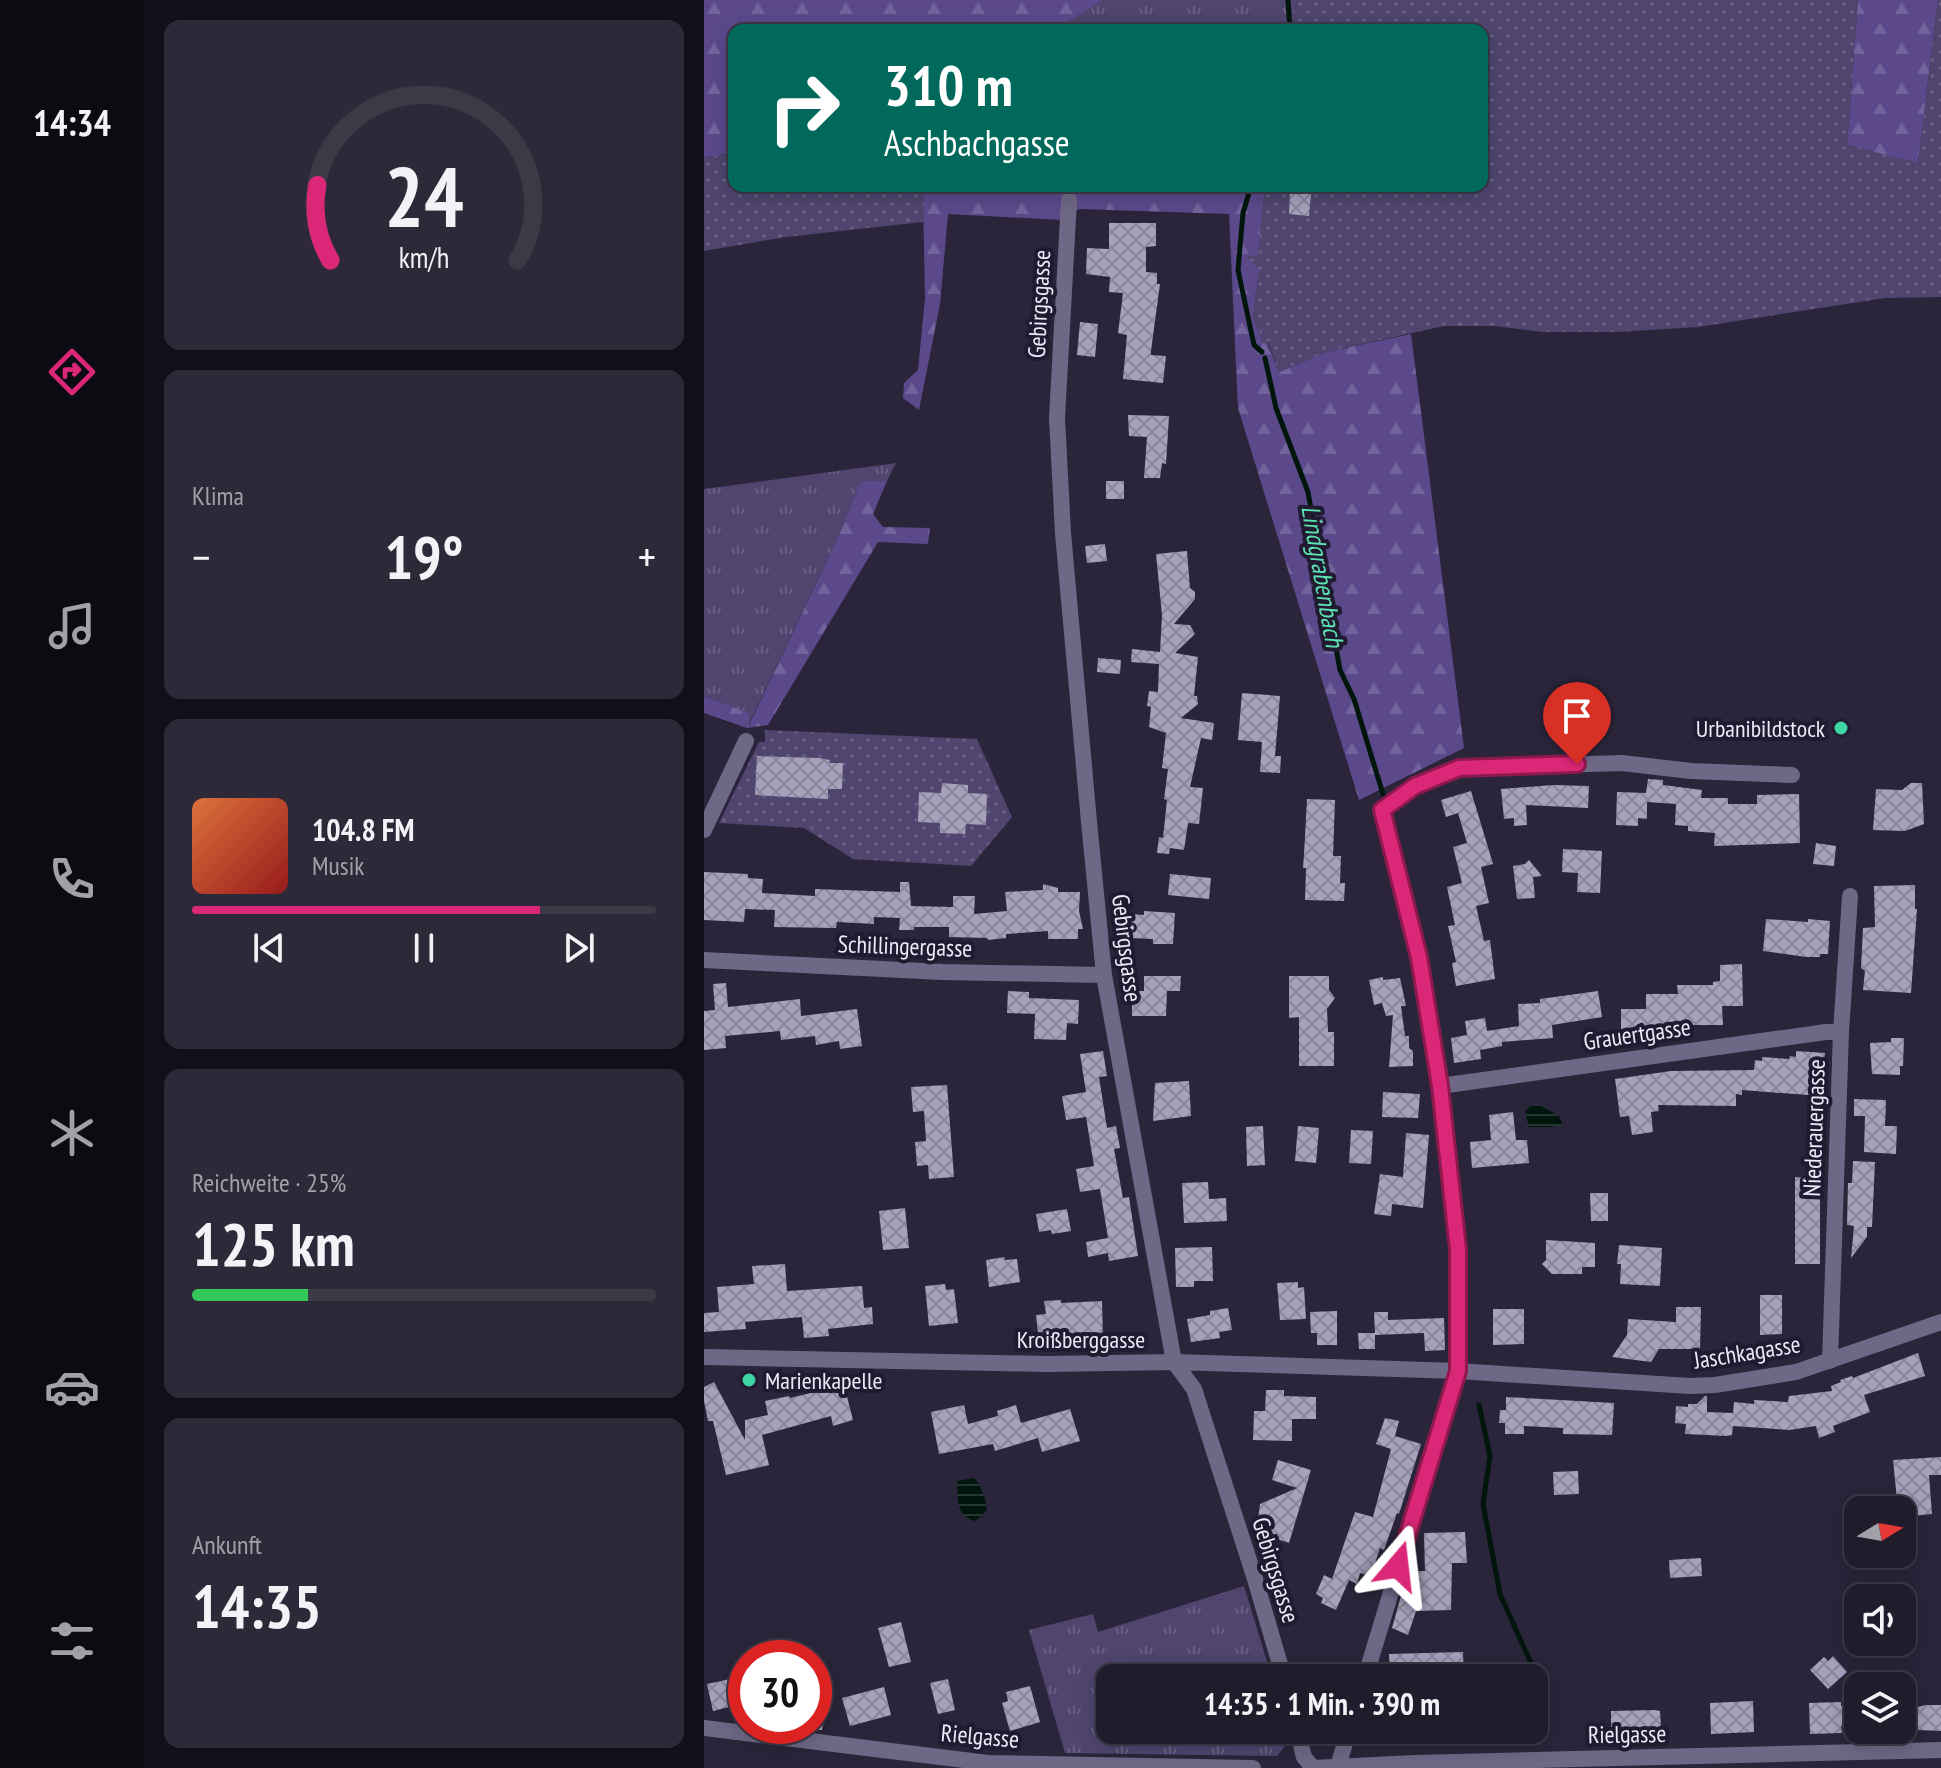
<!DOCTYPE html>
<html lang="de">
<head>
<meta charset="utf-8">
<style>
  body { margin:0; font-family:"PT Sans Narrow",sans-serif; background:#2d2938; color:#f1f3f6; height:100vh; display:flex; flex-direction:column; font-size:30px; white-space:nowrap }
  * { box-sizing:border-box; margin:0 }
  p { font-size:26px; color:#a2a1a9 }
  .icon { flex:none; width:44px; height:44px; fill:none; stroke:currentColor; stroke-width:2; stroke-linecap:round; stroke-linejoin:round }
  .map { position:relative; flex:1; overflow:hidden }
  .sheet { display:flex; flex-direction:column; gap:20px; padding:20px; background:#120f18; width:560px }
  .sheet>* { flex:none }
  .banner { position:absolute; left:24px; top:24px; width:760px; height:168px; border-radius:16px; box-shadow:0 4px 20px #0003,0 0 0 2px #3d3a48; background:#00695c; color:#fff; overflow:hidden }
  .needle { width:52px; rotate:79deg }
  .fabs { position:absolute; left:1140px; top:1496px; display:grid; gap:16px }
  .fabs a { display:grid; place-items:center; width:72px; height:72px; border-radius:16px; background:#201c2c; box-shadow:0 4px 20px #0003,0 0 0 2px #3d3a48; font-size:40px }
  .speed { position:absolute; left:24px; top:1640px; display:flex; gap:16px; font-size:40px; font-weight:700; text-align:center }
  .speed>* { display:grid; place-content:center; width:104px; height:104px; border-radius:50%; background:#201c2c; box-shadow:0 4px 20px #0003,0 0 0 2px #3d3a48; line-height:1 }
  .speed .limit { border:12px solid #d22; background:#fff; color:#111 }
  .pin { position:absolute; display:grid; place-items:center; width:68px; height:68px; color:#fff; margin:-82px -34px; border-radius:50% 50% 50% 0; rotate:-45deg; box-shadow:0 0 8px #0007 }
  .pin .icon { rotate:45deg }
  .me { position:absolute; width:88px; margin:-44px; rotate:17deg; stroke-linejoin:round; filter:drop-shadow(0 0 6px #0008) }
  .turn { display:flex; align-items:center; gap:28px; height:168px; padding:0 24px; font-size:36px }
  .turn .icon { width:104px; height:104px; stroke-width:2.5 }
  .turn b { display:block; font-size:56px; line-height:68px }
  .big { font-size:60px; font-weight:600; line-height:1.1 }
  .sheet .widget { flex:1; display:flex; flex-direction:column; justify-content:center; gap:12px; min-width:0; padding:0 28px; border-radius:16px; background:#2d2938 }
  .sheet .dial { align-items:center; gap:0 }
  .dial svg { height:208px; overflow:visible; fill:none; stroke:#3d3a48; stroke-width:7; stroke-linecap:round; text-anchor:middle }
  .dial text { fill:#f1f3f6; stroke:none }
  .song { display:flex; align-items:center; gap:24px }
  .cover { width:96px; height:96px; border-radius:12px; background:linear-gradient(135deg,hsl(20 70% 55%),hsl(0 70% 35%)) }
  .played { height:8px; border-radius:4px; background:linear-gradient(90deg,#db2777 75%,#3d3a48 75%) }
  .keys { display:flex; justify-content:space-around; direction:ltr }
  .heat { display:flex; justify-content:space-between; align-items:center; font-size:44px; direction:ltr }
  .charge { height:12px; border-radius:6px; background:linear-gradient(90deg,#34c759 25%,#3d3a48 0) }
  .trip { position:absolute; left:392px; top:1664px; width:452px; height:80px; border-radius:16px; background:#201c2c; box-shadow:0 4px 20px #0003,0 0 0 2px #3d3a48; font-weight:600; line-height:80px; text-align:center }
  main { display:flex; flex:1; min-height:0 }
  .tab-bar { display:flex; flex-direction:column; width:144px; justify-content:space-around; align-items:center; background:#0d0b12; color:#a2a1a9 }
  .tab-bar .icon { width:56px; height:56px }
  .tab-bar .on { color:#db2777 }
  .tab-bar b { font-size:36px; color:#f1f3f6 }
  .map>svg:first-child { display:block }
  .grass { fill:url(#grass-tufts) }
  .forest { fill:url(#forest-firs) }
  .park { fill:url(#park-dots) }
  .water { fill:url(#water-rules) }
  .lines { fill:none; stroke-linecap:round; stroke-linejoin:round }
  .stream { stroke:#00160c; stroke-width:5 }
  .building { fill:url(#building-cross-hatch) }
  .minor { stroke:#6e6886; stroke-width:16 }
  .route-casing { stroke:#8e194d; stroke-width:20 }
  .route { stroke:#db2777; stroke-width:14 }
  .poi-dot { fill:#3ed4a3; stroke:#201b30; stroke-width:3 }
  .labels { text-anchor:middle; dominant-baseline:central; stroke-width:8; stroke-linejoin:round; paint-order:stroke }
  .street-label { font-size:24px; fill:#eceaf8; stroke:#201b30 }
  .poi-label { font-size:24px; fill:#eceaf8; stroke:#201b30; text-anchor:end }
  .water-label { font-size:26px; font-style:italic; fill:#5ee2b2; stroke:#201b30 }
</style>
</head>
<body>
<main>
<nav class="tab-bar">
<b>14:34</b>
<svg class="icon on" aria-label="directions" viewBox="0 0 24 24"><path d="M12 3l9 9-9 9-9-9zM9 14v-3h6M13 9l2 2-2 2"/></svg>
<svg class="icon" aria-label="music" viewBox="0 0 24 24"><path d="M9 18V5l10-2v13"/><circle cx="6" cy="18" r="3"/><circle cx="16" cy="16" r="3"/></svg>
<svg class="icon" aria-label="phone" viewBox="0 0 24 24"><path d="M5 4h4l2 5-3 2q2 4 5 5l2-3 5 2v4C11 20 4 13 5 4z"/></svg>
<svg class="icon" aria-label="climate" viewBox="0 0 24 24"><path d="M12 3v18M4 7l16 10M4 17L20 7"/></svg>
<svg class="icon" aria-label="car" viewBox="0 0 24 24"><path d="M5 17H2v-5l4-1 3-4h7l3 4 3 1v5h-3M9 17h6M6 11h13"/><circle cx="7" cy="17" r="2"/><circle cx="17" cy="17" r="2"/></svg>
<svg class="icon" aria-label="filters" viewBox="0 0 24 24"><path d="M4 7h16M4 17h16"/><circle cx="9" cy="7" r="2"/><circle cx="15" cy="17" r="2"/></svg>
</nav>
<section class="sheet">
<div class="widget dial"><svg viewBox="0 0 100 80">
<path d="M14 69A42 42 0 1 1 86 69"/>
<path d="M14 69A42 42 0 0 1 9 40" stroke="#db2777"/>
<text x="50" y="56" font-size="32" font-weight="700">24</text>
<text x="50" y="72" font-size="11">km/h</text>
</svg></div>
<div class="widget"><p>Klima</p>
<div class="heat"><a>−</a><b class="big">19°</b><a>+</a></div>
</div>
<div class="widget">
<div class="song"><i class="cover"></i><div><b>104.8 FM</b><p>Musik</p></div></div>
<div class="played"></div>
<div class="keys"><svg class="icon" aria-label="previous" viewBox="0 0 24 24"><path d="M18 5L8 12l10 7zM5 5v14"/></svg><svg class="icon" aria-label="pause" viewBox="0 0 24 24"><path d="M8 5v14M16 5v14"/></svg><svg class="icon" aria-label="next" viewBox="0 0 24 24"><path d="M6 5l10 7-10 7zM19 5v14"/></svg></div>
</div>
<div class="widget"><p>Reichweite · 25%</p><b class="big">125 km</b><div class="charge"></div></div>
<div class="widget"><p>Ankunft</p><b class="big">14:35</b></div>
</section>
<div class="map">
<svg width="1237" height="1768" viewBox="0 0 1237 1768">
  <defs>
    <pattern id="grass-tufts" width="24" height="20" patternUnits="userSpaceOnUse" patternTransform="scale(2)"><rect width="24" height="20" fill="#4f456f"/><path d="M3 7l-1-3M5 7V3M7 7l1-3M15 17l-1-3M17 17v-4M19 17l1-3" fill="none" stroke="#686084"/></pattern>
    <pattern id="forest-firs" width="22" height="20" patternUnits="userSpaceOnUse" patternTransform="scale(2)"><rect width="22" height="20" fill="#5b498b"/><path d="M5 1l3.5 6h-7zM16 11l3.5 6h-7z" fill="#73639c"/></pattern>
    <pattern id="park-dots" width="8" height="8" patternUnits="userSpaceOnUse" patternTransform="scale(2)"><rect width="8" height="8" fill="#4f456f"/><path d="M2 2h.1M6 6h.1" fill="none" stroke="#686084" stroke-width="1.8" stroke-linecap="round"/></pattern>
    <pattern id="water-rules" width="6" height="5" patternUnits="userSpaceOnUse" patternTransform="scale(2)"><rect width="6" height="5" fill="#00160c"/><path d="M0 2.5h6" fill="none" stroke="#253830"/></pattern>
    <pattern id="building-cross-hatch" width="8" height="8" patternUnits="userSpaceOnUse" patternTransform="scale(2)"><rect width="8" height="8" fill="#a6a1bc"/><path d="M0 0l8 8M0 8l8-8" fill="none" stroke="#8a869a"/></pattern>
  </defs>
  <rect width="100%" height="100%" fill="#2a253a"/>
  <path class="grass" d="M400,0h193l-5,30h-237z
    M192,463l-9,18h-26l-27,65 -87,182 1,-15 -44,-17v-207z
    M540,1586l28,92h-162v52h176l3,11 -12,15 -212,-3 -36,-123 64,-16 5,18z"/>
  <path class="forest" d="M0,0h400l-49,30h-321v122l-30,6z
    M1154,0h80l-20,164 -71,-19z
    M221,186h340l-7,70h-10l11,14 -6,46 10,27 4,-1 12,30 47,-20 85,-18 53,414 -105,52 -121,-392 -9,-194 -150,-5 -18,11 -113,-6 -8,90 -21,106 -16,-12 1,-15 14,-13 7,-72 -2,-100z
    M157,481h26l-14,33 10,13 47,1 -2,16 -50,-2 -110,183 -21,3 -43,-15v-17l45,17v12l85,-179z"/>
  <path class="park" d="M593,0h561l-11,145 71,18 20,-163h3v297l-56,1 -187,29 -81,5h-74l-48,-6h-51l-118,26 -47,20 -11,-30 -5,1 -10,-28 6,-45 -12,-14 11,-1 7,-69h217v-156h-190z
    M30,152v34h191l-2,36 -137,15 -82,14v-93z
    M61,730l212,9 35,78 -41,49 -118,-7 -49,-31 -85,-5 40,-81h6z"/>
  <path class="water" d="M835,1105l20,11 4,9 -12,2h-22l-4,-15 5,-6z
    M270,1478c5,5 15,25 12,33 -2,4 -9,8 -11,10 -20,-6 -17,-22 -18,-40z"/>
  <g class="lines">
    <path class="stream" d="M584,0l2,30
      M547,186l-8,27 -5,57 16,75 8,7
      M561,358l11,50 32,84 32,178 14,29 29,95
      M775,1405l11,51 -7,48 17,90 39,87"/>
  </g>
  <path class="building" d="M586,192l21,2 -2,22 -20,-2z
    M405,223h47v23l-10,1v25l11,1v11h3l-9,67v4l15,1 -3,27 -40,-4 4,-44 -9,-2 5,-40 -14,-1 1,-15 -24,-3 1,-26 22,1z
    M376,322l18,2 -3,33 -18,-2z
    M424,415l41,1 -3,48 -4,-1 -2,15h-16l3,-41 -18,-1z
    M402,481h18v18h-18z
    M401,544l2,17 -20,2 -2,-17z
    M483,551l3,37 5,4v7l-21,25 16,1 5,9 -20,19 23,4 -4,39h3l1,8 -17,14 33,5 -2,17 -11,-2 -11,49 13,1 -4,36 -11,-1 -4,27 -14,-2 -1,6 -12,-1 2,-16 4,1 4,-38 -3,-1 4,-30 -6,-1 4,-35 -17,-6 2,-20 -4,-1 2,-15 9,1 1,-28 -28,-2 1,-13 28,3 2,-37 -6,-61z
    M394,658l23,2 -1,14 -23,-2z
    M538,693l38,3 -5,60h6l-1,17 -20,-1 2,-30 -24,-2z
    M53,756l62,2 11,2 -1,3h14l-1,26h-14v10l-73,-4z
    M944,779l15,1v5l39,5 -1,8h27v6h29v-9l42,-1 1,49 -86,3 1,-13 -27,-2v-5l-13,-1 1,-21 -29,-2v17l-9,-1v8l-22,-1 1,-33 29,1z
    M238,783l26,2v8l19,1 -1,31 -20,-1 -1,10 -25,-1v-10l-22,-1 1,-30 22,1z
    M1207,783h11l2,41 -19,7 -32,-1 3,-41 26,1z
    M850,785l35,1 -1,22 -62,-3 1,20 -13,1v-8l-10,1 -3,-30z
    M767,791l22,73 -12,3 8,36 -13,3 8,35 6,-1 5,39 -39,7 -4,-23 4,-1 -8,-36 7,-1 -8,-38 15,-4 -9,-36 14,-4 -9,-30 -12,4 -5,-17z
    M603,799l28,1 -2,56h8l-1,27h5l-1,18 -39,-1 1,-32h-3l1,-13z
    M1112,843l20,3 -2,20 -21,-2z
    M859,849l39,2 -2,42 -23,-1 1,-19 -16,-1z
    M825,860l13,16 -9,1 2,21 -18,1 -4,-33 12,-2z
    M0,872l44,2v4l15,1 -1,14 53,3v-7l85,3v-10h9l2,24 42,1v-11h22l-1,18 33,-3 -2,-19 38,-2v-6l15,4v4h22l-1,19 4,18h-5v10h-30v-8l-42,3v4l-18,2 -1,-2 -38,-1v-10h-35v3h-15l1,-12 -26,-1v7l-37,-2 -1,6 -62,-1 1,-17 -30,-1 -1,13 -40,-2z
    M466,874l41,4 -2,21 -41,-4z
    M1211,885v24h2l-6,84 -48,-3 2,-19 -4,-3 2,-40 12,-1 -1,-41z
    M440,911l31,2 -2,31h-20v-5l-23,-1 2,-24 12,1z
    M1062,919l42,3v-3l22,2 -2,33h-8v3h-14l-43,-6z
    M1038,964l1,42h-21l1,19h-59v7l-43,1v-24h25v-15h32l-1,-9h36v-3l7,-1v-16z
    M440,976h37l-1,15h-13l-1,25h-34v-13h6l-2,-12h8z
    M585,976h40v14l6,8 -8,11 1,23h6v34h-35v-49l-10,1z
    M679,977v3l17,-2 6,28h-5l4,30h4v12l4,3v15l-24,1 4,-52 -7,1 -4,-13 -8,2 -5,-25z
    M22,983l2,24 72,-8 1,17 56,-7 5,37 -22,3 -1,-8 -23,4 -1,-9 -34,4 -1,-9 -55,5 1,12 -22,2v-39l11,-1 -2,-26z
    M304,991l21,1v6l50,2 -1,24 -11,-1 -1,17 -32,-1 1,-25 -28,-1z
    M894,991l4,26 -50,8 1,13 -51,4v4l-22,4 1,9 -27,4 -3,-25 16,-3 -2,-14 20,-3 2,13 32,-5 -1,-22 22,-1v-4z
    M1187,1038h13l-1,28h-3v9l-28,-1 -2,-31 21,-1z
    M399,1051l4,25 -8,1 8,51 9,-2 4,22 -6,1 9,49 6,-1 9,59 -29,5 -1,-8 -20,4 -2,-15 22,-4 -8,-49 -20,3 -4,-23 18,-3 -8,-49 -20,3 -4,-24 24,-4 -6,-38z
    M1092,1051l29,2 -4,43 -79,-6v5l-6,-1v12l-78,-1 1,6 -8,1 2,20 -21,3 -3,-19 -9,1 -5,-38 56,-8 83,-1 1,-10 7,1v-4l27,2 1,-3 6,1z
    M485,1081l2,35 -38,5 2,-38z
    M243,1085l7,92 -25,2 -1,-14 -11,1 -2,-24 11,-1 -2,-30 -11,1 -2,-25z
    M679,1092l37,2 -2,24 -36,-1z
    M1150,1099l32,1 -1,26h12l-1,28 -32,-2 1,-36h-11z
    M809,1112l3,28h11l2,23 -57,5 -2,-26 21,-2 -2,-25z
    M559,1126l2,39 -18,1 -1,-39z
    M594,1126l21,2 -3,35 -21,-2z
    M647,1130l22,1 -2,33 -22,-1z
    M702,1133l23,2 -6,73 -31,-4 -1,12 -17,-2 6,-40 23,3z
    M1149,1161l22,1 -3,65h-5v10l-16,21 3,-32 -7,-1 1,-42h4z
    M1091,1177l19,1v6h6v80h-25z
    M504,1182l1,17 17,-1 1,23 -43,2 -2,-40z
    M886,1193h18v28h-17z
    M201,1208l4,40 -26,2 -4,-39z
    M363,1209l4,22 -19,3 -1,-4 -12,2 -3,-18z
    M842,1240l49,3v24h-13v7h-30l-10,-10 4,-4z
    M915,1245l43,3 -2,38 -40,-2 1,-20h-4z
    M508,1247l1,34h-19v6h-18l-1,-39z
    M300,1257l1,3 12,-1 3,23 -31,5 -3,-27z
    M81,1264l2,27 75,-5 2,22 8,-1 1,17 -45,5 1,7 -25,2 -2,-21 -57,5 1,7 -42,3v-19l15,-1 -2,-25 37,-3 -2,-18z
    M594,1282v6l6,-1 2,32 -26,1 -3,-37z
    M241,1284l1,6 8,-1 4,34 -29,3 -4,-40z
    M1056,1295h22v39l-22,1z
    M357,1300v3l41,-2 1,38 -64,3 -3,-27 10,-1 -2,-13z
    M972,1307h25l-1,42h-41l-8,13 -39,-5 15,-22 1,-16 48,3z
    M524,1308l4,22 -13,2 1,6 -29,4 -4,-23 23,-4v-4z
    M789,1309h31v35l-31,1z
    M633,1311v34h-20v-12h-6l-1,-21z
    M670,1312h14v8l56,-2 1,32 -20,1 -1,-18 -49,2v14h-16l-1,-16h17z
    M1214,1353l7,23 -61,19 6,17 -37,14 2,6 -16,6 -3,-12 -27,4 -56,-4 -1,9 -6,1 -41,-2 1,-10 -11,-1 1,-17 12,1v-3h9l8,-8h2v16l26,1 1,-11 20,2v-4l34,2 1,-6 43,-5 -1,-5 10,-4 -1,-2 12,-4 1,2z
    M10,1382l31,58v-20l23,-5 -3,-14 24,-5 1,2 54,-13 9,35 -20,6 -2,-10 -69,19 7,30 -43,10 -13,-54h-5l-4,-20v-14z
    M562,1390h18v6l32,1v22h-24v22l-39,-1 1,-29h11z
    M802,1397l108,6 -2,32 -49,-1v-6l-39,-2v8h-19v-11h-6l1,-13h6z
    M260,1405l4,19 30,-8 -1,-5 19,-6 5,18 49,-14 10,32 -38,11 -4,-14 -43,13 -2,-7 -54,10 -8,-42z
    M681,1418l14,3 -4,15 26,8 -22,70 -2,-1 -13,37 -4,-2 -9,28 -11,-3 -3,11 -8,-4 -13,30 -15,-7 2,-5 -7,-4 8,-19 8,4 23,-67 18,5 18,-68 -15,-5z
    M1237,1457v18h-12l3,39 -30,3v-7h-4l-5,-50z
    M574,1460l33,10 -22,73 -21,-7 1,-4 -12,-5 3,-23 37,-16 -25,-8z
    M874,1471l1,23 -25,1 -1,-23z
    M761,1532l2,31h-15l-1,47 -35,1 -8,24 -16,-7 9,-32h13v-25h11l-1,-38z
    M997,1558l1,18 -32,2 -1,-18z
    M197,1622l10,40 -22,5 -11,-39z
    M759,1652l1,26h-21v-8l-28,1 1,7h-26l-1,-24z
    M1129,1656l14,16 -19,17 -18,-19 14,-13 4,4z
    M31,1678l6,26 -28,7 -6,-27z
    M244,1679l7,31 -17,4 -8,-31z
    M326,1686l10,36 -30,9 -8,-28 6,-2 -2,-9z
    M180,1687l7,28 -41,11 -8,-28z
    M110,1691l13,2 -5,37h-8z
    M1049,1701l1,31 -43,2 -1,-31z
    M1137,1702v4h11l-2,20h-9l1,7 -32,1 -1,-31z
    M1222,1705h15v26l-23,-1v-23z
    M951,1710l5,1 1,17h-5v6l-45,2v-25z"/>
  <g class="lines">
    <path class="minor" d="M365,200l-12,218 6,115 26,289 15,153 70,387 20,27 61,190 29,99
      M0,830l42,-89
      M0,960l238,12 162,3
      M736,1086l386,-54h15
      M0,1357l343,7 127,-2 284,9 232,15 25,-1 81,-13 145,-50
      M1126,1361l11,-329 9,-136
      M661,1678l93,-307v-122l-18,-163 -21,-129 -37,-147 33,-24 44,-18 163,-5 69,8 101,4
      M0,1728l284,35 265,5
      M593,1730l7,27 9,11
      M634,1766l11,-36
      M609,1768l101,-5 527,-13"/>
  </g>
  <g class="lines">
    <g class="route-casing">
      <path id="route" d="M694,1566l60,-195v-122l-18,-163 -21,-129 -37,-147 33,-24 44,-18 118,-4"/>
    </g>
    <use href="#route" class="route"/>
  </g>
  <g class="poi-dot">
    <circle cx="1137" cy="728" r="8"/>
    <circle cx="45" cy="1380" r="8"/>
  </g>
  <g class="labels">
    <g class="street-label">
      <text transform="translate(335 304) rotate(-87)">Gebirgsgasse</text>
      <text transform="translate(201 946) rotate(2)">Schillingergasse</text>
      <text transform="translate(423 948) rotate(83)">Gebirgsgasse</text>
      <text transform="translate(933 1034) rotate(-8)">Grauertgasse</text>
      <text transform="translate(1110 1128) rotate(-88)">Niederauergasse</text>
      <text x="377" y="1339">Kroißberggasse</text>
      <text transform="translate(1043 1352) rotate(-9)">Jaschkagasse</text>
      <text transform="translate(572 1570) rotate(73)">Gebirgsgasse</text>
      <text transform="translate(923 1734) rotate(-1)">Rielgasse</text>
      <text transform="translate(276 1736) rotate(5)">Rielgasse</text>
    </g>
    <g class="poi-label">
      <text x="1121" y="728">Urbanibildstock</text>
      <text x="61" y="1380" text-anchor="start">Marienkapelle</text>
    </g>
    <g class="water-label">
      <text transform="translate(619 576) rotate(80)">Lindgrabenbach</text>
    </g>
  </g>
</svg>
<div class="fabs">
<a><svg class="needle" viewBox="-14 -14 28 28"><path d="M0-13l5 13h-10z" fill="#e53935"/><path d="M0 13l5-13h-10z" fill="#a2a1a9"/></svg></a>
<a><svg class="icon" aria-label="sound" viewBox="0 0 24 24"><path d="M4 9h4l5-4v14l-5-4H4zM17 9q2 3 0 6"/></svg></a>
<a><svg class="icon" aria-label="layers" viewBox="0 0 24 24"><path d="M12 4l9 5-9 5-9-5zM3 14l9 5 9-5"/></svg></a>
</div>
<div class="speed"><div class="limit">30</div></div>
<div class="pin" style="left:873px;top:764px;background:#d93025"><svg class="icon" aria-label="arrive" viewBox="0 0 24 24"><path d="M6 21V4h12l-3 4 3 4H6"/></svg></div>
<svg class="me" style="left:694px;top:1566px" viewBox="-20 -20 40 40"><path d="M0-17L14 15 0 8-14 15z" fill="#db2777" stroke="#fff" stroke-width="4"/></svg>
<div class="trip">14:35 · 1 Min. · 390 m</div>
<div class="banner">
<div class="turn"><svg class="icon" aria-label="right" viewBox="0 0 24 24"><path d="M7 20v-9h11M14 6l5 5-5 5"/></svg><div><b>310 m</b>Aschbachgasse</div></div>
</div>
</div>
</main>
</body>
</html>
